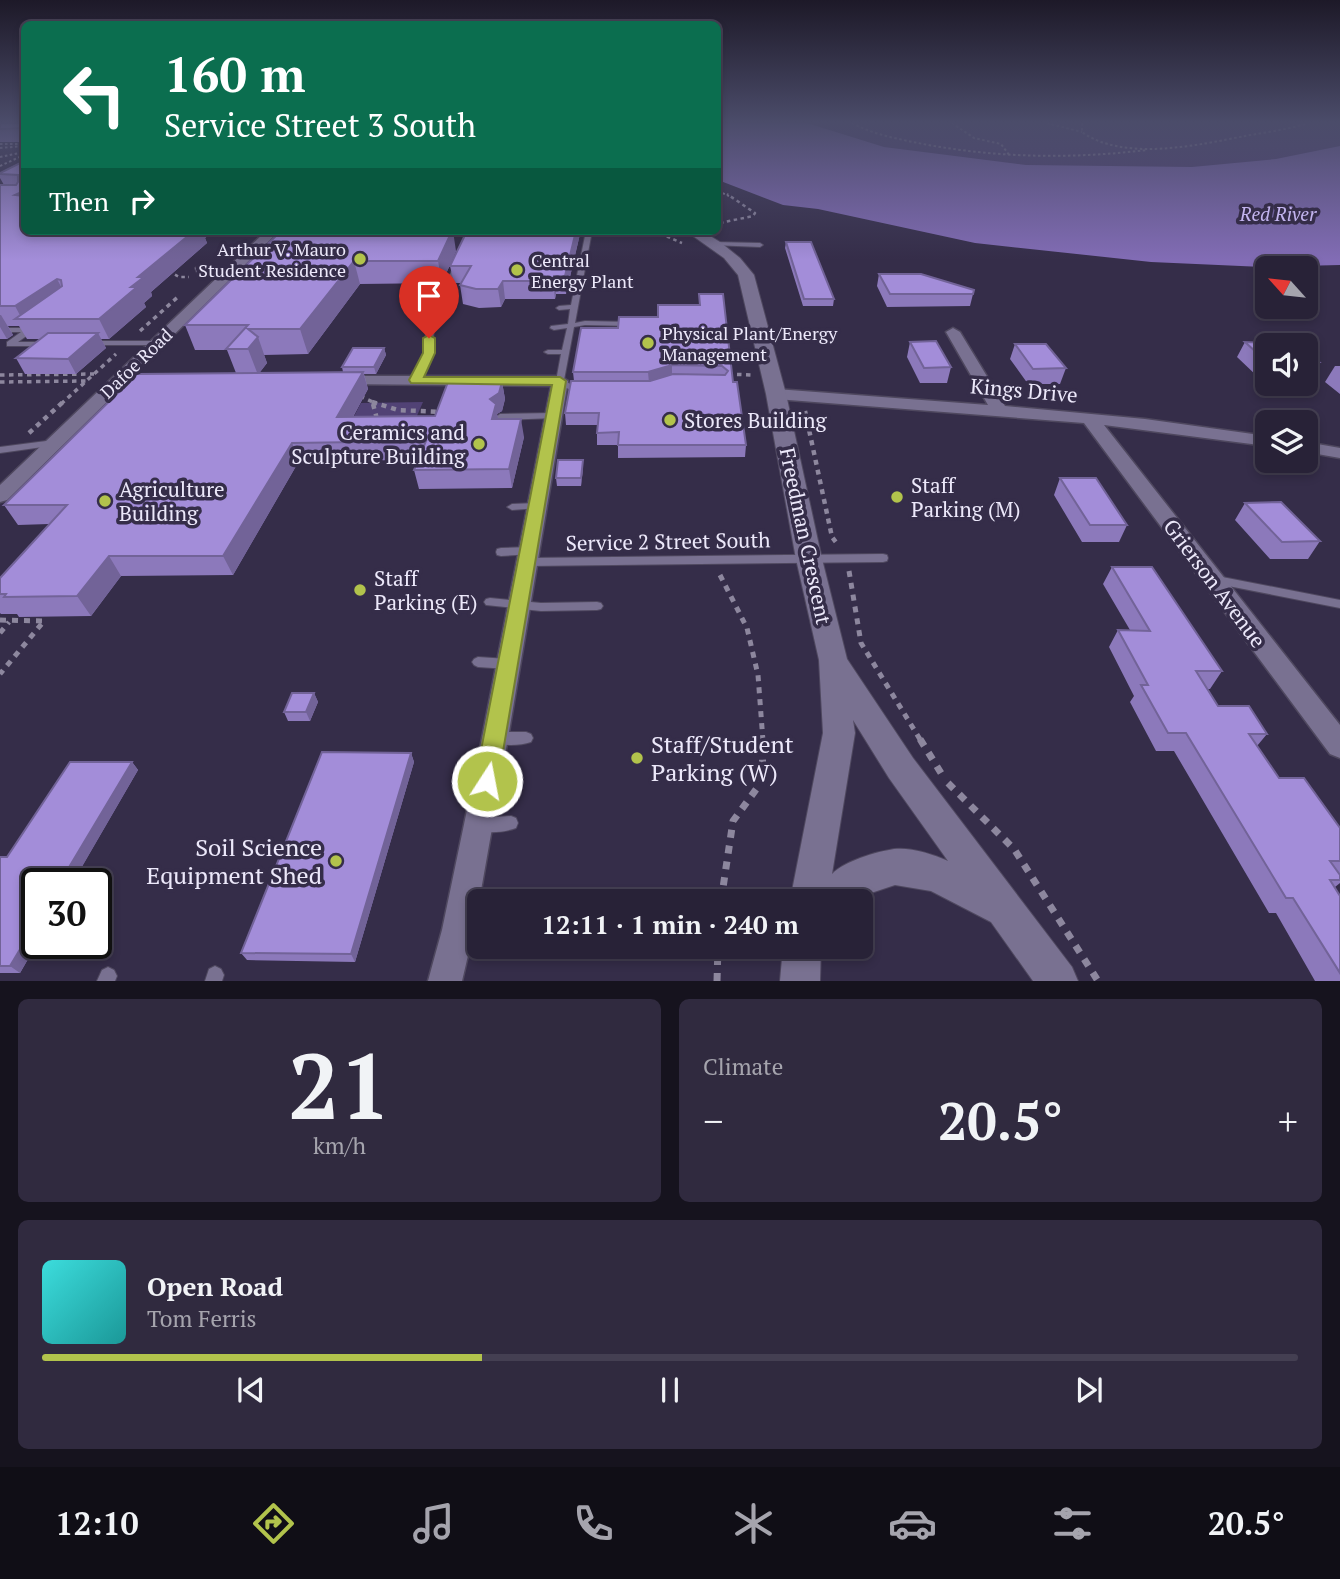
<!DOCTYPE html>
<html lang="en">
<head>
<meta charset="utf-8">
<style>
  body { margin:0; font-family:"PT Serif",serif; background:#302a3f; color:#f1f3f6; height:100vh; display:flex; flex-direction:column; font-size:26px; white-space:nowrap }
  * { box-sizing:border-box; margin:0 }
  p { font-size:23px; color:#a5a4ad }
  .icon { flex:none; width:38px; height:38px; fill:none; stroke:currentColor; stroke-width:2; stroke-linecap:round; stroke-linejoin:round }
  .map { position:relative; height:981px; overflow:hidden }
  .sheet { display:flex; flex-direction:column; gap:18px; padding:18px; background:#16131e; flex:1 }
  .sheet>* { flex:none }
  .banner { position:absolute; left:21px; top:21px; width:700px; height:214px; border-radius:10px; box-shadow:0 4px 10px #0003,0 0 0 2px #443f52; background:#0b6e4f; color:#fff; overflow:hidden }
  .needle { width:46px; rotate:297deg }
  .controls { position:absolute; left:1255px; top:256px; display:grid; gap:14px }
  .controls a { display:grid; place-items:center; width:63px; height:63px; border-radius:10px; background:#282237; box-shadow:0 4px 10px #0003,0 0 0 2px #443f52; font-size:35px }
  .speed { position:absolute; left:21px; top:868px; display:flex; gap:14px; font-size:35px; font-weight:700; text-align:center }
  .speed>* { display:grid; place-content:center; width:91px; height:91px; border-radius:50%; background:#282237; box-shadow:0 4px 10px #0003,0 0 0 2px #443f52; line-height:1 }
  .speed .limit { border:4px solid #111; border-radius:10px; background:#fff; color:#111 }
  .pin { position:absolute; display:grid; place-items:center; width:60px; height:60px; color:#fff; margin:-72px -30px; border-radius:50% 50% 50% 0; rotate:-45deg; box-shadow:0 0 7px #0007 }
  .pin .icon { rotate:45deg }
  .me { position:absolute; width:77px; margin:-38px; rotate:11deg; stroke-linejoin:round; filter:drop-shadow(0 0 5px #0008) }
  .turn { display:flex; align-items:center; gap:24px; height:147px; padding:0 28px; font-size:32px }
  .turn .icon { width:91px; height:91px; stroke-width:2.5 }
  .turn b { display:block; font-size:49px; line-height:60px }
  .then { display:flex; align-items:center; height:66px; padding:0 28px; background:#0003; gap:14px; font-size:26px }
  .big { font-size:52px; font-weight:800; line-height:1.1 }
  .sheet .tile { flex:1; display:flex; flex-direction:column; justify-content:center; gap:10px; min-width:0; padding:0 24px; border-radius:10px; background:#302a3f }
  .sheet .dial { align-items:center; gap:0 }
  .dial b { font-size:91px; line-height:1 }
  .song { display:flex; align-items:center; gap:21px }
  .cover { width:84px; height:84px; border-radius:10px; background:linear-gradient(135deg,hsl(180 70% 55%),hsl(180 70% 35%)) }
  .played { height:7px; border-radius:4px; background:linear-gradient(90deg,#b2c34c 35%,#443f52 35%) }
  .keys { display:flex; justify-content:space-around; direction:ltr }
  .heat { display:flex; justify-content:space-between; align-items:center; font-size:38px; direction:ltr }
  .sheet .tiles { flex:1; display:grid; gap:18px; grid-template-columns:1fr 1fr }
  .tile:last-child { grid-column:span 2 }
  .trip { position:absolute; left:467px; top:889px; width:406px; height:70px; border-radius:10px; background:#282237; box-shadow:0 4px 10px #0003,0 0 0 2px #443f52; font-weight:800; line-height:70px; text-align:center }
  .tabs { display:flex; height:112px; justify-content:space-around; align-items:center; background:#100e16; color:#a5a4ad }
  .tabs .icon { width:49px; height:49px }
  .tabs .active { color:#b2c34c }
  .tabs b { font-size:32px; color:#f1f3f6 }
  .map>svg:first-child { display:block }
  .green { fill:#514275 }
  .water { fill:#826cb5 }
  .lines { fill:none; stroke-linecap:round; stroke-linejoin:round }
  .service-casing { stroke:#4f485f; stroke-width:2 }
  .minor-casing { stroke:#4f485f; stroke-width:3 }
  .tertiary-casing { stroke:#4f485f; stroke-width:2 }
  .path-far5 { stroke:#8d879e; stroke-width:2; stroke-dasharray:2.5 2.5; stroke-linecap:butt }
  .path-far4 { stroke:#8d879e; stroke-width:2.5; stroke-dasharray:3.5 3.5; stroke-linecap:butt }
  .path-far3 { stroke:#8d879e; stroke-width:3.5; stroke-dasharray:4.5 4.5; stroke-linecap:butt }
  .path-far2 { stroke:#8d879e; stroke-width:4.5; stroke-dasharray:5 5; stroke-linecap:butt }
  .path-far1 { stroke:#8d879e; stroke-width:5; stroke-dasharray:6 6; stroke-linecap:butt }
  .path { stroke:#8d879e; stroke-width:7; stroke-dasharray:8 8; stroke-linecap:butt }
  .service { fill:#797191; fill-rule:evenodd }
  .minor { fill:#797191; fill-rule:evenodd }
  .tertiary { fill:#797191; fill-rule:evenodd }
  .wall { fill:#8c79bb }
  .shaded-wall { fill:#726398 }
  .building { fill:#a38dd9; stroke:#726398; stroke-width:2 }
  .route { fill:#b2c34c; stroke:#747f31; stroke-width:2 }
  .poi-dot { fill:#b2c34c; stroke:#352d49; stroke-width:2.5 }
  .labels { text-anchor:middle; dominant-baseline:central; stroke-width:7; stroke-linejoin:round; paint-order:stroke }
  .far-poi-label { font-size:18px; fill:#ece8fa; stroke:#352d49; text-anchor:start }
  .far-street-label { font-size:18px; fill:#ece8fa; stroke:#352d49 }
  .far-water-label { font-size:19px; font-style:italic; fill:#c3b4ef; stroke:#352d49 }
  .street-label { font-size:21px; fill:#ece8fa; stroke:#352d49 }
  .poi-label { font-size:21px; fill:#ece8fa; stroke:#352d49; text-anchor:start }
  .near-poi-label { font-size:24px; fill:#ece8fa; stroke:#352d49; text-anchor:start }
</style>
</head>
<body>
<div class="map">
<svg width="1340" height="981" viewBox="0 0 1340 981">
  <rect width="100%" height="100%" fill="#352d49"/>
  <path class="green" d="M798,123h542v28l-106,16 -173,4 -164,-19z
    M423,402l-14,32 -65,1 17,-32z"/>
  <path class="water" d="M718,123h89l77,24 142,18 166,2 84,-8 64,-13v119l-77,2 -112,-5 -176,-19 -157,-34 -35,-4 -65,-25z"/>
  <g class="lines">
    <g class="service-casing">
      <path id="service" d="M468,231h6l-6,16 -3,2 -3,-2z
        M586,231h6l-17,92 10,-2 46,1 4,2 -4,2 -46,-1 -11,2 -10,53 9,6h8l4,2c-10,6 -21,0 -29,-7l5,-27h-13l-4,-2 4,-2h14l5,-22 -13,2 -4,-2 1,-2 17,-2 2,-15 -11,1 -3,-2 3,-2 12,-1z
        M714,242l46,1 3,2 -3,2 -48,-2 -1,-1z
        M458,262l3,2 -25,53 -3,21v15l-15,29h-6l-1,-2 14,-27v-15l5,-21 25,-53z
        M198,266l2,1 2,3h28l3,2 -3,2h-31l-2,-1 -2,-5z
        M0,328h32v4l-14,10h27l4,2 -4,2h-38v-4l14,-10h-21z
        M89,341h69l4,2 -4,2h-69z
        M553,413l3,1 1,2 -1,2 -56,2 -4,-3 4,-3z
        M54,440l4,3 -1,2 -57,8v-6z
        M536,503l3,1 2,2 -2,2 -27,2 -5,-3 5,-3z
        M529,547l4,1 1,3 -1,3 -32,2 -4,-1 -1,-3 1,-3 4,-1z
        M883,554l4,1 1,3 -1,3 -4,1 -355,4 -4,-1 -1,-3 1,-3 4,-1z
        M1217,576l123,24v8l-127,-25 -1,-3 1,-3z
        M490,598l51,5 56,-1 4,1 2,3 -2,3 -4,1 -56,1 -55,-6 -2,-3 2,-3z
        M478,657l30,2 4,2 2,3 -2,3 -4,2 -30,-2 -4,-2 -2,-3 2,-3z
        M496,732h30l5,2 2,4 -2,4c-11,4 -29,4 -40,0l-2,-4 2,-4z
        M511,816l5,2 2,5 -2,5c-10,4 -29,6 -39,2l-2,-5 2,-5 5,-2z
        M462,921h18v16h-18l-6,-2 -2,-6 2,-6z
        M215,966l6,3 3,6 -2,6h-17l4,-12z
        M108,967l6,3 3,6 -2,5h-18l5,-11z"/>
    </g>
    <g class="minor-casing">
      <path id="minor" d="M266,231h13l-149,147 30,2 2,3 -2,3 -39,2 -114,112 -7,2v-17z
        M953,328l7,4 45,74 140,13 122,17v10l-163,-21 236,300v33l-10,-4 -246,-331 -308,-24 -8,-5 8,-5 212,16 -42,-73z
        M341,376h219l8,5 -60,357 -34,192 -12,51h-34l14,-51 40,-192 69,-352 -216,-2 -2,-3 2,-3z
        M1306,442l34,6v10l-34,-6z"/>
    </g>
    <g class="tertiary-casing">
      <path id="tertiary" d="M686,231h16l18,11 20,16 14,17 32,119 36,165 25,100 66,99 159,209 6,14h-45l-42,-59 -60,-31 -36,-6 -33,11 -5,5h-67l33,-168 -4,-73 -23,-101 -30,-165 -28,-119 -14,-17zM853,720l36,58 59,83c-15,-7 -38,-14 -54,-12 -19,3 -49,12 -62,25l23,-141z
        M783,947h38l-1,34h-40z"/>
    </g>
    <path class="path-far5" d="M852,123c22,12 47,16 71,21 75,14 149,15 224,6
      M952,123l22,15 27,6 9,12
      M1047,123l35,9
      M1082,123v9c42,30 116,13 163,4 21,-4 42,-6 63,-13
      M0,144h24
      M0,148l24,-2
      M0,157l24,-5
      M0,166l24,-11
      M718,191l11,5"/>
    <path class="path-far4" d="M720,223l33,-7 2,-3 -28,-19
      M654,231l28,12
      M169,271l10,6h10"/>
    <path class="path-far3" d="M140,331l40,-36
      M728,374l23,1
      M0,375l94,-1
      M0,382l86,-1
      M360,396l17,8
      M61,404l55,-50"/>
    <path class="path-far2" d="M372,402l26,8 41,2
      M373,404l4,15
      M805,411l27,126 6,8
      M29,433l34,-31"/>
    <path class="path-far1" d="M849,571l12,72 60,98
      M720,575l27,53 11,47 5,66
      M0,620l44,1 -44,53
      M0,633l9,-11"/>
    <path class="path" d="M920,739l21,34
      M948,783l66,66 84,132
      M721,901l12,-80 30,-41 -1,-41
      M717,981l1,-34"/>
    <use href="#service" class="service"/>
    <use href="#minor" class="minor"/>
    <use href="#tertiary" class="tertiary"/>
  </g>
  <path class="wall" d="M0,123h24v19h-24z
    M24,161v70h190l-9,7 2,5 -56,49 1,4 -8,7 2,4 -37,32h-8l5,9 -30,26h-51l-9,-16 25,-19h-14l-8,-13h-11l5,9 -6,4h-7v-154h4l-4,-7v-5z
    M281,231l175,20 -14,32 -82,1 -52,70 -44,1 3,8 -8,10 84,-1 -1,-5 42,-19 2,7 -10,19h-12l4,15 -15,28 82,-1 67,-34 3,17 -3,12 -5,3 1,5 26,18 -12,51 -93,1 -5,-19 4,-10 -119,1 -66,114 -112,1 -30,40 -72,1 -2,-3h-16l-1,-1v-35l49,-54 -31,1 -14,-20 232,-132 -9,-23h-32l-10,-25z
    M580,234l-14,60h-10l-1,5h-50l-4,8 -22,1 -16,-4 -3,-19 1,-2h-7l-4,-17 64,-31z
    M786,242l48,57 -1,7h-30l-18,-58z
    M879,274l95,16 -4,16 -83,1 -10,-21z
    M699,294l34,88 13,63 -1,12 -127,1v-13h-21v-20h-31l-1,-12 9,-32 -1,-9 45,-44 81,-23z
    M1265,341l2,4v32h-9l-21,-20 8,-15 20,1z
    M910,342l41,25 -4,16h-27l-13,-26z
    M1015,344l51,24 -6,16h-32l-18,-25z
    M1306,351l13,11 -9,16h-4z
    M1335,366h5v28l-15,-12z
    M583,468l-2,18h-24l-1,-8z
    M1060,478l67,47 -8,17h-37l-28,-47z
    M1245,503l75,38 -12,18h-38l-35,-39z
    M1112,567l110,104 -12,18h-3l11,17 49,28 -10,12 22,32 61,50v55l-5,4 5,9v85h-25l-39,-68h-7l-95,-162h-18l-26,-49 4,-6 -25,-49 9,-17h12l-27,-46z
    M314,693l4,9 -8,19h-22l-4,-9z
    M411,753l3,9 -59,200 -108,-2 -6,-7z
    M132,762l6,8 -118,203h-20v-116h7z"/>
  <path class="shaded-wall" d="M194,231h20l-9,7 2,5 -56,49 1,4 -8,7 2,4 -37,32 -10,-20 32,-32 7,-10z
    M452,231h1l3,20 -14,32 -4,-22z
    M576,231h4v3l-14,60 -1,-18z
    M354,261l6,23 -52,70 -8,-25z
    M554,276l2,18 -1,5 -2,-18z
    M57,279l10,19 -45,21 -7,-13z
    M503,281l2,18 -4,8 -3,-18z
    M0,315h1l12,20 -6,4 -7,-12z
    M98,333l8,15 -30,26 -8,-15z
    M258,337l9,26 -9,12 -10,-26z
    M384,348l2,7 -10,19 -2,-7z
    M672,365v11l-23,7 -1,-11z
    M363,372l5,17 -25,46 -6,-18z
    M502,382l3,17 -3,12 -5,3 2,8 -7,-3 -2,-20z
    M521,419l3,18 -12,51 -3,-19z
    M292,443l7,18 -66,114 -10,-19z
    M583,460v8l-2,18v-8z
    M109,556l12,20 -30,40 -14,-20z
    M314,693l4,9 -8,19 -4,-9z
    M411,753l3,9 -59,200 -4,-8z
    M132,762l6,8 -66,114h-13z
    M37,921v22l-17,30 -10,-7z"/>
  <path class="building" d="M0,123h24v5l-24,1z
    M24,161v30l-9,4 9,1v35h170l-56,46h6l-13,10h6l-38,32h-84l47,-33 -1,-6 -4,-1 -42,27h-15v-121h16l2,-3v-7l-18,-1v-1z
    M281,231h171l-14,30h-84l-54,68h-52l10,8 -10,12h-22l22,-24h-63z
    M516,231h60l-11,45h-11l-1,5h-50l-5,8h-22l-16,-4 11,-19h-21l15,-31h49z
    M786,242h25l23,57h-30z
    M879,274h42l53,16 -1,4h-83z
    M699,294h24l10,88h4l9,63h-128l1,-13 -22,1 2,-20h-34l6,-32h79l23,-7 52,1 3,-4 -6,-5 -50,-1 -24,7h-75l8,-44h37l1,-11h39v-12h42z
    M48,333h50l-30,26 -52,-1z
    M936,341l15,26 -27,1 -14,-26z
    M1265,341l29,1 3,3h-30v17l-22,-20 22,1z
    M1015,344h31l20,24 -33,1z
    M353,348h31l-10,19h-32z
    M1306,351l13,11h-13z
    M363,372l-26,45 98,-1 13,-34h54l-3,11 -9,6 6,5 -4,15h29l-12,50 -95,1 12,-29 -134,2 -69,113h-114l-32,40 -73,1 2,-3h-6v-16l67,-73h-63l133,-131z
    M558,460h25l-2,18h-25z
    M1060,478h36l31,47h-37z
    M1281,502l39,39 -38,1 -37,-39z
    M1112,567h40l70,104h-26l22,35h31l18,28h-18l30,44h25l36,50v33h-10l10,14v5h-10l10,16v77l-47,-75h-7l-100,-165h-18l-27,-48h7l-30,-55 32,1z
    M292,693h22l-8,19h-22z
    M322,752l89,1 -60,201 -110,-1z
    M70,762h62l-73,122h-22v37l-27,45h-10v-109h7z"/>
  <linearGradient id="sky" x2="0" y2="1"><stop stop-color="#1d1928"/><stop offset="0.47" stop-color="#4b4c6a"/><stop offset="1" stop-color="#4b4c6a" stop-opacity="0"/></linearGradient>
  <rect width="1340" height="260" fill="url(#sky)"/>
  <path class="route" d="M429,335l6,3v15l-11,24h136l6,4 -68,400 -3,8 -8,3 -9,-3 -3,-8 77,-396 -141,-2 -2,-3 14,-27v-15z"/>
  <g class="poi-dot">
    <circle cx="360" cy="259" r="7"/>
    <circle cx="517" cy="270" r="7"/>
    <circle cx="648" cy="343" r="7"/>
    <circle cx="670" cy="420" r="7"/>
    <circle cx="479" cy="444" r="7"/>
    <circle cx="897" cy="497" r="7"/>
    <circle cx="105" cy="501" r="7"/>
    <circle cx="360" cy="590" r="7"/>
    <circle cx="637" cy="758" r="7"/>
    <circle cx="336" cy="861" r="7"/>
  </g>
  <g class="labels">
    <g class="far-poi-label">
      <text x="346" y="249" text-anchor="end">Arthur V. Mauro<tspan x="346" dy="21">Student Residence</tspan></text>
      <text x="531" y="260">Central<tspan x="531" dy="21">Energy Plant</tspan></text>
      <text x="662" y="333">Physical Plant/Energy<tspan x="662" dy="21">Management</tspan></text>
    </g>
    <g class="far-street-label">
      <text transform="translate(136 363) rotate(-44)">Dafoe Road</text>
    </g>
    <g class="far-water-label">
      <text x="1278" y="213">Red River</text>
    </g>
    <g class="street-label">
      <text transform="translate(1024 390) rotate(5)">Kings Drive</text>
      <text transform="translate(806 536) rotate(78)">Freedman Crescent</text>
      <text transform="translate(668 541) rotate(-1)">Service 2 Street South</text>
      <text transform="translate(1215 583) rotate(53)">Grierson Avenue</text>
    </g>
    <g class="poi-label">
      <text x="684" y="420">Stores Building</text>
      <text x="465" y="432" text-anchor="end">Ceramics and<tspan x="465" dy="24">Sculpture Building</tspan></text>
      <text x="911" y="485">Staff<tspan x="911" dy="24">Parking (M)</tspan></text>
      <text x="119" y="489">Agriculture<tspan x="119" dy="24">Building</tspan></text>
      <text x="374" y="578">Staff<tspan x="374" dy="24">Parking (E)</tspan></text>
    </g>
    <g class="near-poi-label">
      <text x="651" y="744">Staff/Student<tspan x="651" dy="28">Parking (W)</tspan></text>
      <text x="322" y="847" text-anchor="end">Soil Science<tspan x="322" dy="28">Equipment Shed</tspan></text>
    </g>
  </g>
</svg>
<div class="controls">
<a><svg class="needle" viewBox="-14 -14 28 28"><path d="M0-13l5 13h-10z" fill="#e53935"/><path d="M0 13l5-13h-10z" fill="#a5a4ad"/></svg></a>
<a><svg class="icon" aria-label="sound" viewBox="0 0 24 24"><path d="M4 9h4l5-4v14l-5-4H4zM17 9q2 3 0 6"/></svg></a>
<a><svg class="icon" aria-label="layers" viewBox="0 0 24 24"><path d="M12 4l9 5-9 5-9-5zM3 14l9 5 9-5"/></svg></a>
</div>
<div class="speed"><div class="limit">30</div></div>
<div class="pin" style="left:429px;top:338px;background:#d93025"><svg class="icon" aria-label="arrive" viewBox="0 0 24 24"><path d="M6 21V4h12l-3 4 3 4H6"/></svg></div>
<svg class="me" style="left:487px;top:781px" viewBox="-20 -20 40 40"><circle r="17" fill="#b2c34c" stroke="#fff" stroke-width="3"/><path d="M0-11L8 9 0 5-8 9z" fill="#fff"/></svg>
<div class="trip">12:11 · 1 min · 240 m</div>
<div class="banner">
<div class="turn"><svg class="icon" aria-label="left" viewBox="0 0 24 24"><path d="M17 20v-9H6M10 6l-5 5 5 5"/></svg><div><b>160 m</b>Service Street 3 South</div></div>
<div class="then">Then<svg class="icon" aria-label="right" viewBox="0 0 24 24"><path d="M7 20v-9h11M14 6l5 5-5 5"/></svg></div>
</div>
</div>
<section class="sheet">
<div class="tiles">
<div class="tile dial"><b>21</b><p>km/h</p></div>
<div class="tile"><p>Climate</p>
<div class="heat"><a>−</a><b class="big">20.5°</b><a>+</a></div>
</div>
<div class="tile">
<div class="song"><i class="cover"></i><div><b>Open Road</b><p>Tom Ferris</p></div></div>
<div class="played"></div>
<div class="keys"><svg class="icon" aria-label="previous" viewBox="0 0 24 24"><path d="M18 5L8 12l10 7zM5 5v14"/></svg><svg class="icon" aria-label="pause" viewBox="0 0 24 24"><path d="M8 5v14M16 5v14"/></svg><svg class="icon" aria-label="next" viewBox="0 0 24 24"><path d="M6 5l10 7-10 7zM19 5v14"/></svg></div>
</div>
</div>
</section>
<nav class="tabs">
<b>12:10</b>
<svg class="icon active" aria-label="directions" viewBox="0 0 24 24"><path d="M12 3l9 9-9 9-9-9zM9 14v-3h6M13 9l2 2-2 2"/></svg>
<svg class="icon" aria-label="music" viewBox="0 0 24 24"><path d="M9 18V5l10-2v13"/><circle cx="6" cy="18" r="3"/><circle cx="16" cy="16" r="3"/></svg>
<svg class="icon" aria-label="phone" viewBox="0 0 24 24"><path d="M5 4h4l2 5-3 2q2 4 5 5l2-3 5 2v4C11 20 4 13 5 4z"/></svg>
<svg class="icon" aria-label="climate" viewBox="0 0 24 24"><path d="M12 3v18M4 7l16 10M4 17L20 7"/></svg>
<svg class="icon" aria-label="car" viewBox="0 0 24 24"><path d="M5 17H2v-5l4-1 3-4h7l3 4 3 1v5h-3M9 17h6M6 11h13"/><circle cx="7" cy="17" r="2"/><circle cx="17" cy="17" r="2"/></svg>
<svg class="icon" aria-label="filters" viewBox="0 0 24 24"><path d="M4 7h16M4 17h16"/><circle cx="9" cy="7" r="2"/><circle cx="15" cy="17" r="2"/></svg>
<b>20.5°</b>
</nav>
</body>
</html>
